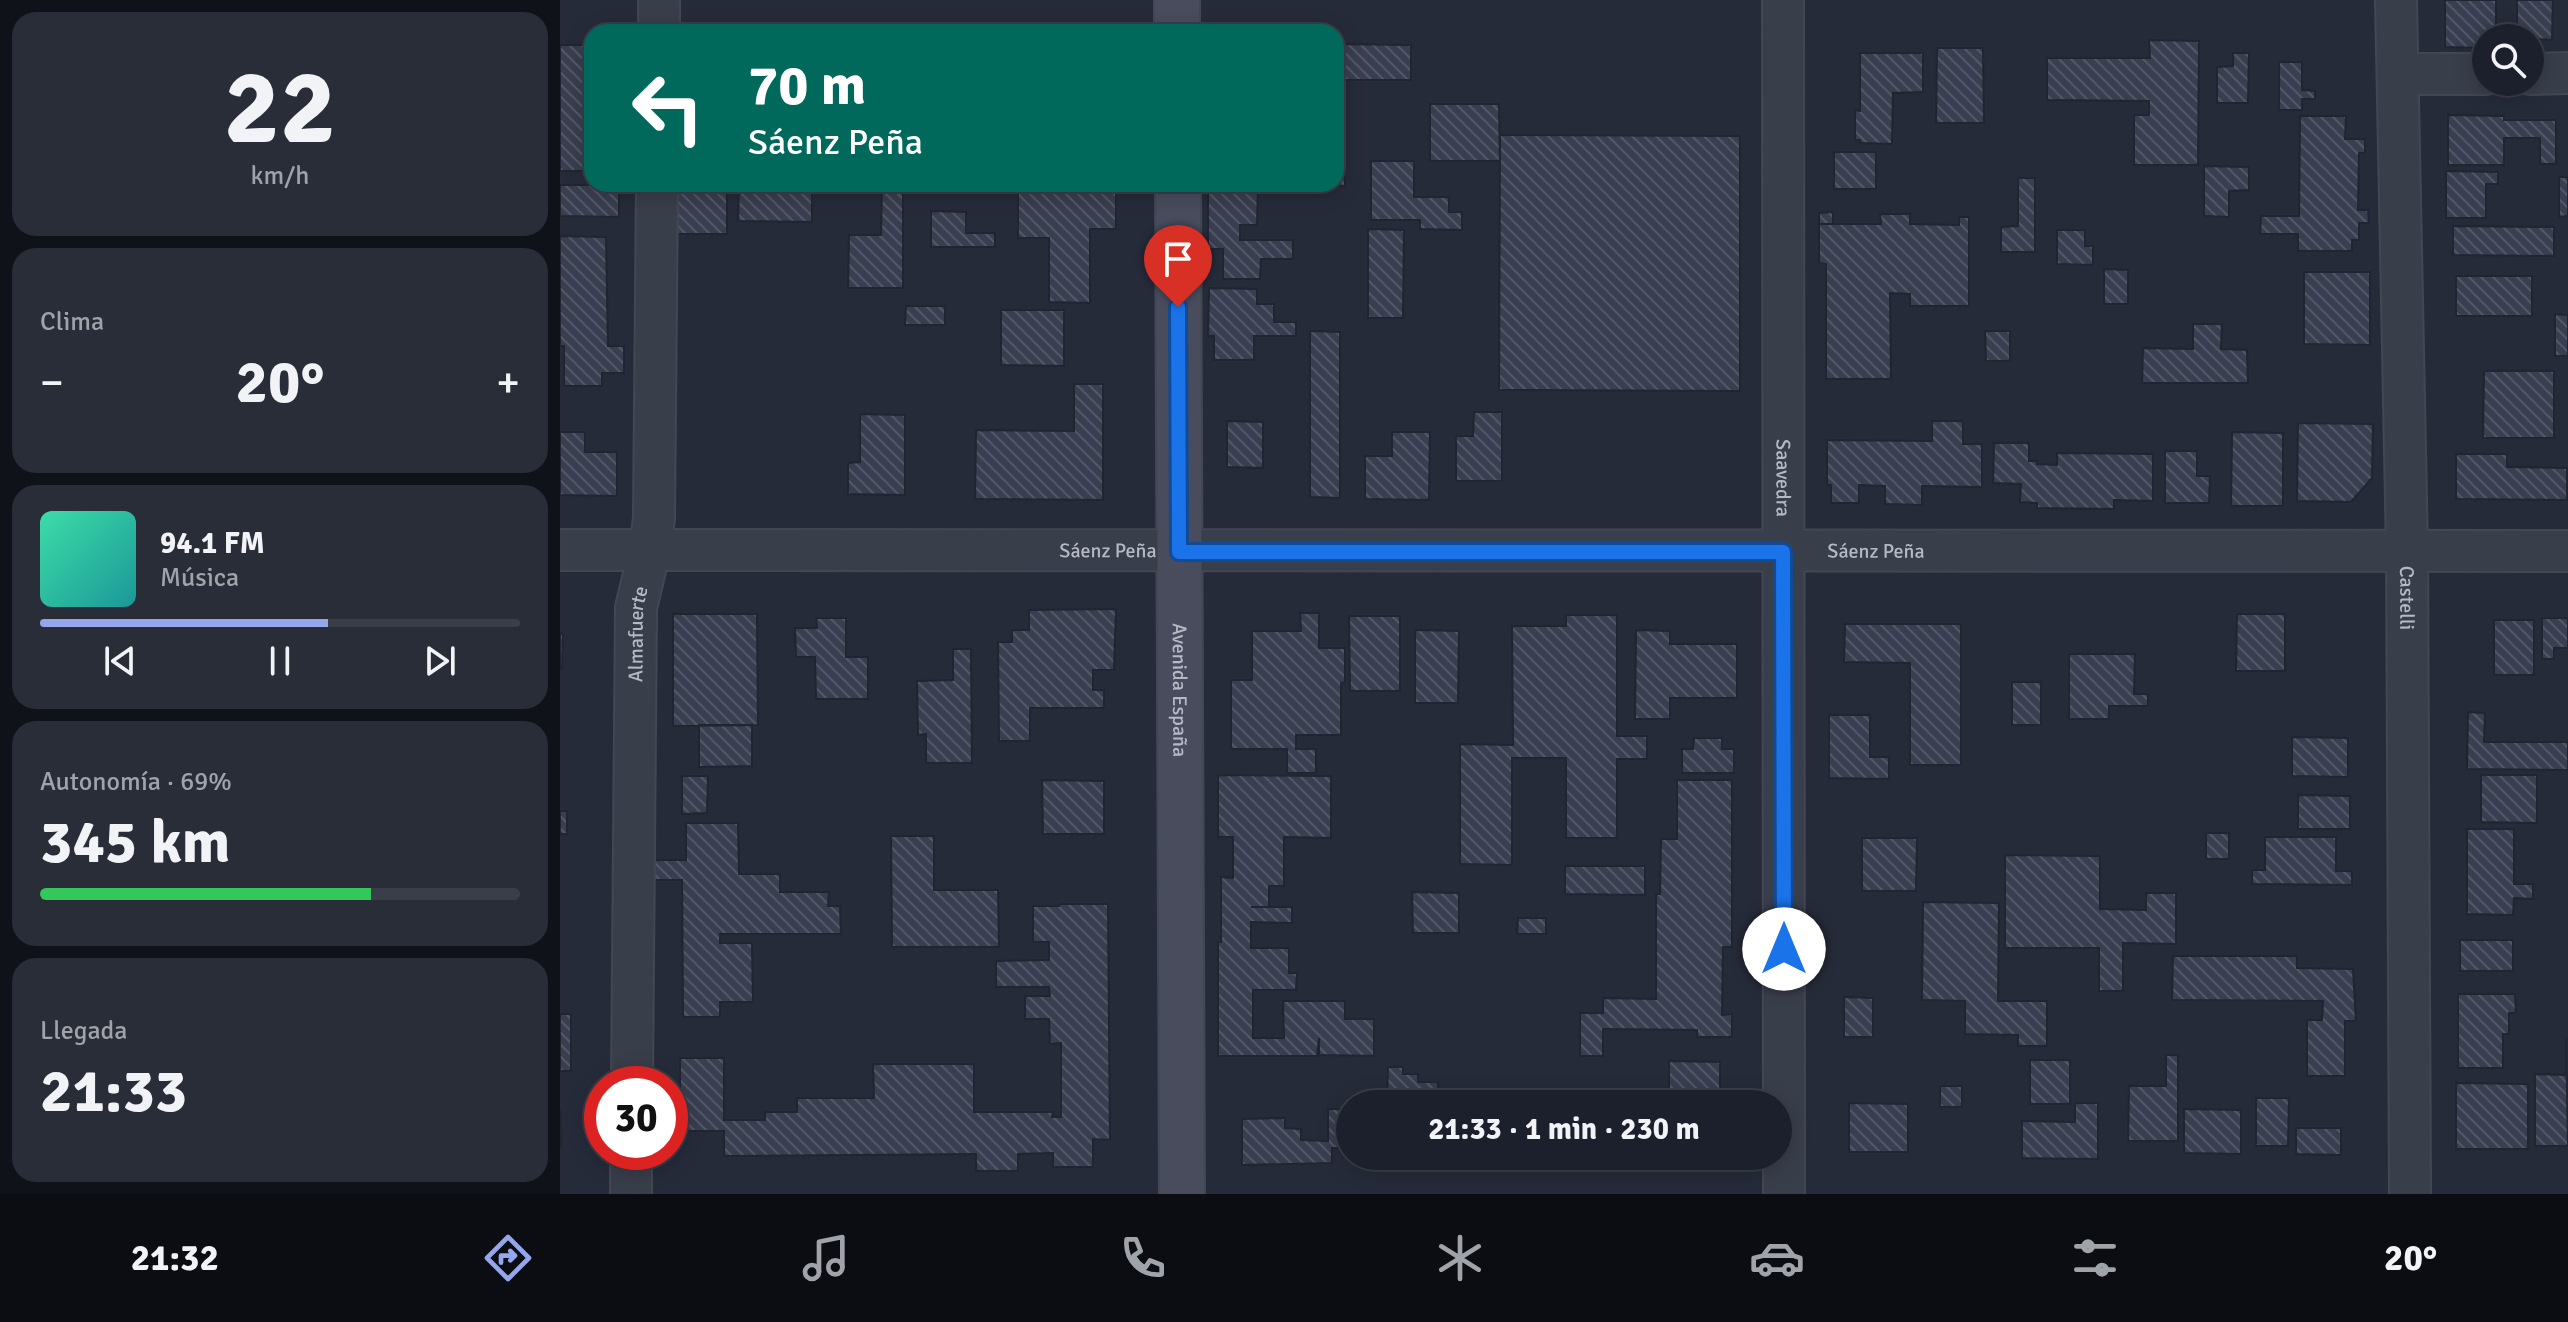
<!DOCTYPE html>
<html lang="es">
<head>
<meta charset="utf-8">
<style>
  body { margin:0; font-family:Signika,sans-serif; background:#292d38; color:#f1f3f6; height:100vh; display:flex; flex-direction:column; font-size:30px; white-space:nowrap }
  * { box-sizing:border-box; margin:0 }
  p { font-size:26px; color:#a0a3a9 }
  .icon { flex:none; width:44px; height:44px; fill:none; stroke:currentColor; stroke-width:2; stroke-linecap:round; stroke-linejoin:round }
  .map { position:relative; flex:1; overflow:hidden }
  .drawer { display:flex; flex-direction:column; gap:12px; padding:12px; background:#0f1218; width:560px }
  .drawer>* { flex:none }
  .guide { position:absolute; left:24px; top:24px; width:760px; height:168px; border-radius:24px; box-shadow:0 4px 20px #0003,0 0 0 2px #3a3e48; background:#00695c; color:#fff; overflow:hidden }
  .tools { position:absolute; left:1912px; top:24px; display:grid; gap:16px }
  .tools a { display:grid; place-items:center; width:72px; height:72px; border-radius:50%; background:#1c202c; box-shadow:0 4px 20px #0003,0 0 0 2px #3a3e48; font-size:40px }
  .speed { position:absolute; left:24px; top:1066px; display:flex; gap:16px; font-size:40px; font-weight:700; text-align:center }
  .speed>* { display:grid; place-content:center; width:104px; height:104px; border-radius:50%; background:#1c202c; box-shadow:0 4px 20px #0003,0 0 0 2px #3a3e48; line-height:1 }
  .speed .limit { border:12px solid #d22; background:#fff; color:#111 }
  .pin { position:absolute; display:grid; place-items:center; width:68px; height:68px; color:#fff; margin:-82px -34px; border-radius:50% 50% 50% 0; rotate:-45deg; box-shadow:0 0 8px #0007 }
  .pin .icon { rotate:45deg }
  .me { position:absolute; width:88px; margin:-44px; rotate:0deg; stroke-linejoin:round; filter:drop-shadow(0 0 6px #0008) }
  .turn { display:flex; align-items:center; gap:28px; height:168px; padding:0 32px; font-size:36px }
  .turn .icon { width:104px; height:104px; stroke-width:2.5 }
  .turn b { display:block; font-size:56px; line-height:68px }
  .big { font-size:60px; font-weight:700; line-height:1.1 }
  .drawer .widget { flex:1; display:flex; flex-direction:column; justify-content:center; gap:12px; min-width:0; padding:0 28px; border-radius:24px; background:#292d38 }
  .drawer .dial { align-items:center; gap:0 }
  .dial b { font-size:104px; line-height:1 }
  .song { display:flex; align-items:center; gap:24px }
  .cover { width:96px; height:96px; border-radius:12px; background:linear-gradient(135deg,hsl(160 70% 55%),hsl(180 70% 35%)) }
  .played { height:8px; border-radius:4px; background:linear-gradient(90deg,#94a6ec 60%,#3a3e48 60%) }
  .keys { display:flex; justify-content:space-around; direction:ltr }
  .heat { display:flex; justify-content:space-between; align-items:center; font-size:44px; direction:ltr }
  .charge { height:12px; border-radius:6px; background:linear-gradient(90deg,#34c759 69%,#3a3e48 0) }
  .trip { position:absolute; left:776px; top:1090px; width:456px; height:80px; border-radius:40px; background:#1c202c; box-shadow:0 4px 20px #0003,0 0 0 2px #3a3e48; font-weight:700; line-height:80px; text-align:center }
  .menu { display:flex; height:128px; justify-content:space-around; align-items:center; background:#0b0d12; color:#a0a3a9 }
  .menu .icon { width:56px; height:56px }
  .menu .active { color:#94a6ec }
  .menu b { font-size:36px; color:#f1f3f6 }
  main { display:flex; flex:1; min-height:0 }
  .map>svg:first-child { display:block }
  .building { fill:url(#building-back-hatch); stroke:#212531; stroke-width:2 }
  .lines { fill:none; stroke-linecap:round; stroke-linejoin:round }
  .minor-casing { stroke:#434754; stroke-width:44 }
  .secondary-casing { stroke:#434754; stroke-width:48 }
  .minor { stroke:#393e4b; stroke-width:40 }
  .secondary { stroke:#484c5d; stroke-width:44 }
  .route-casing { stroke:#114b97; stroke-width:20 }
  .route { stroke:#1a73e8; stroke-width:14 }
  .labels { text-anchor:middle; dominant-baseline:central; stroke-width:8; stroke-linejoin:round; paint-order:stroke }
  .street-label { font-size:20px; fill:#b5b9c6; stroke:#1f232f }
</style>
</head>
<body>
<main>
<section class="drawer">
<div class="widget dial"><b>22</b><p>km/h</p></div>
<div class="widget"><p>Clima</p>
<div class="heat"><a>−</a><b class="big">20°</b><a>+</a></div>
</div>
<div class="widget">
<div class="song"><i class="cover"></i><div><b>94.1 FM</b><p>Música</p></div></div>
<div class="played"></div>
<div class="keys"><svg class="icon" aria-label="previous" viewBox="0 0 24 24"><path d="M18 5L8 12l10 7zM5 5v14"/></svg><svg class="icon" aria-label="pause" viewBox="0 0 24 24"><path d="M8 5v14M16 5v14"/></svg><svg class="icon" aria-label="next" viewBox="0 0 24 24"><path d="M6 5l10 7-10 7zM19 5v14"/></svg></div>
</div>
<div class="widget"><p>Autonomía · 69%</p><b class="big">345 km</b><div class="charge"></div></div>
<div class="widget"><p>Llegada</p><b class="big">21:33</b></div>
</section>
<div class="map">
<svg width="2008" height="1194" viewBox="0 0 2008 1194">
  <defs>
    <pattern id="building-back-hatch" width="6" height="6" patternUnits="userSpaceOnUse" patternTransform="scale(2)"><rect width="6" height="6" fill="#393e50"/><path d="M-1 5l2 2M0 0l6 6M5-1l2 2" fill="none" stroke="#535868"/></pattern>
  </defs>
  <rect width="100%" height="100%" fill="#262b3a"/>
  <path class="building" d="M1885,0h51v38h-10v10l-41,-1z
    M1957,0h36l-1,40 -35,-2z
    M1589,40l50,1 -1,124h-64v-50h15v-14l-102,-1v-42h103z
    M776,44l75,1v35h-75z
    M0,45h32v126h-32z
    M1377,48h46l1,75h-48z
    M1300,53h63v39l-30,1 -1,51 -32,-1v-3h-5v-30l5,1z
    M1673,53h16l-1,50h-31v-36l16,-1z
    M1719,62h23v28l13,1v8h-13v11h-23z
    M870,104h69l1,57h-70z
    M1888,115l56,1v4h52v44h-16v-26h-36v27h-56z
    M1740,116h46l-1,23h20v14h-6l-1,57h10l1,13h-10v17h-7v11h-54v-17h-38l1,-18h38z
    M940,135l240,1v255l-241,-1z
    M776,140h9v46h-65l56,-2z
    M1274,152h42v37h-42z
    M811,161h43v36h35v15h13v18l-42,-1v-9h-49z
    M1644,166l45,1v23l-20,1v26l-25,-1z
    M1886,171l52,1v12h-12v34h-40z
    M1999,177h9v39l-9,1z
    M1458,178h17v74h-34v-25l17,-1z
    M117,184l135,2v36l-74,-1 1,-36 -12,1v48h-50z
    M322,184h21v104h-55l1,-53h32z
    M489,184h67v45h-26v74l-41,-1v-64h-31v-52h31z
    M648,184h50l-1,41h-17v15h53v19h-32l-1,20h-37v-30h-15z
    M0,185h59v32l-59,-1z
    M371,211l35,1v21h29v14h-64z
    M1273,212v12h-14v-11z
    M1320,214h30v10l49,1v-8h10v89h-59v-12l-20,-1 1,86h-65v-115l-7,-1v-39h62z
    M1893,226l101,1v29l-101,-1z
    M808,229l36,1 -1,88h-35z
    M1497,230h28v16h8v19l-36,-1z
    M0,236l46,1 2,109h16v27h-22v13h-38v-40h-4z
    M1544,269l24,1v34h-24z
    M1744,272h66v73l-66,-1z
    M1896,276h76v40h-76z
    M649,288l48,1v15h17v18h22v14h-42v24h-40v-24h-6z
    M346,306h39v19h-40z
    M441,310h63v56l-63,-1z
    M1995,314l13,1v41h-13z
    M1633,324h29l-1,25 26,1 1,33h-106l1,-35 50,1z
    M750,331l30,1v166l-30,-1z
    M1425,331h25v30h-24z
    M1924,371h70v67h-71z
    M514,384h29v116l-128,-1 1,-69 98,1z
    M914,412h28v69h-46v-45h17z
    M300,414l45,1v80l-57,-1v-31l12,-1z
    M667,421l36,1v46l-36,-1z
    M1372,421h31v23h19v43l-60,-1v19l-37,-1v-18l-26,-1v18h-28v-18h-4v-45l105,1z
    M1738,423l75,1 -1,54 -21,24 -54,-1z
    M0,432h25v20h32v44l-57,-1z
    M832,432h38l-1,68 -64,-1v-43h27z
    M1672,432l51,1v73h-52z
    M1434,443h35v18h8v3l20,1v-12l96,1v47l-39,-1v9l-77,-1v-5l-17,-1 1,-18 -28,-1z
    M1605,451h32v25h13l-1,27h-44z
    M1896,454h51v13l60,1v32l-111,-1z
    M556,609l-2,61h-21v20h11v18h-74v33h-31l-1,-99h14v-12h17v-20z
    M740,613h19v35h26v34l-4,1v52h-45v14h20v24h-29v-24h-56v-69h21v-49h49z
    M113,614h84l1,111 -85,1z
    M1677,614h48v57h-49z
    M1006,615h51v121h30v23h-30v79h-51v-80h-54v107l-52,-1v-120l53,1 -1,-119h54z
    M789,616h51v75h-50z
    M256,618h30v39h22v42h-52l-1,-42h-19l-1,-29h22z
    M1982,618h26v30h-14v11h-12z
    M1934,620h40v55h-40z
    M1285,624h116v141h-51v-102l-66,-1z
    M855,630l44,1 -1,72h-43z
    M1076,630l34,1v13h67v54h-67v21h-35z
    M0,632l3,2 -1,35h-2z
    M393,649h18l1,114h-46v-29l-8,1 -1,-54 36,-1z
    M1509,654h66l-1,40h14v12h-39v13h-40z
    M1452,682h29v43h-29z
    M1908,712l17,1 -1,29h84v28l-101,-1z
    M1269,715h41v42h19v22l-60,-1z
    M139,725h53v41l-53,1z
    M1732,737l56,1v39l-56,-1z
    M1134,738h28v11h12v24h-52v-24h11z
    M658,775l113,1v62l-47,-1v49h-15v21h-18h41v16l-41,-1v26h38v25h8l-1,17h-43v48h31l-1,-37h62v18h29v37l-55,-1v-17l-2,18h-99v-114h3v-65l12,1v-41h-15z
    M1921,775h56v48l-56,-1z
    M122,776h26l-1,37 -25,1z
    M482,780l62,1v53h-61z
    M1117,780h55v167h-9l-1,68 10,-1v23h-35v-7l-94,-1v27h-23v-43h23v-15l53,1v-105h4l1,-55h16z
    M1738,795l52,1v33h-52z
    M0,811h7v23h-7z
    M126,823h52l1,51h41v18h49l-1,14h12l1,28h-121v9h32l1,59h-33v15h-37l-1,-137h-32v-20h36z
    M1907,829h47v55h19v15l-19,-1 -1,17 -46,-1z
    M1646,833h23v26h-23z
    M331,836h43v54h64l1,57h-107z
    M1705,837h71v34h16v14l-100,-1v-14h13z
    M1302,838h55l-1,53h-54z
    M1445,855l95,1v53l46,1v-17h30v51l-53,-1v48h-24v-43h-94z
    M1005,866h80v29l-80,-1z
    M852,892l47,1v40h-46z
    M1363,902l76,1 -1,98h49v45h-29v-11l-53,-1v-33l-43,-1z
    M500,904h48l2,236 -17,-1v28h-40v-14l-35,1v17h-42v-17l-252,2v-25h-44v-73h44v62h41v-8h32v-14h77l-1,-34h101v48h79l-1,5h9v-74l-11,1 -1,-25h-24v-23h25l-1,-9h-53v-26l53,-1v-18h-16v-36h26z
    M958,918h28v16h-29z
    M1900,940h53v31h-53z
    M1613,956h124v12l56,1 3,52h-11v55h-38v-56h15l1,-19 -151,-1z
    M1898,994h57l1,19h-7v21h-6v34h-45z
    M1284,997l29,1v39h-29z
    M0,1014h11v57h-11z
    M2006,1038l2,108h-33v-72l31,1z
    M1606,1055h12v86h-50l1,-55h37z
    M1470,1060h40v44h-40z
    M1109,1061l51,1v40l-7,-1v3h-119v-3h75z
    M828,1067h15v7h15v8h20v22h-70v-7h19z
    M1896,1083l72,1v65h-72z
    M1380,1086h22v21h-22z
    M907,1098l42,1v5h-42z
    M1696,1098h33l-1,48h-32z
    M1289,1103l59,1v48h-59z
    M1515,1103h23v56l-76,-1v-37l53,1z
    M0,1109l2,36 -2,2z
    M768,1109h22v32h-3v7h-15v15l-90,2v-46l43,-1v10l16,1v11l27,1z
    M1624,1109l57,1v44l-57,-1z
    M1736,1128h45v27l-45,-1z"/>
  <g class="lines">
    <g class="minor-casing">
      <g id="minor">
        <path id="s1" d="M1223,0l1,1194"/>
        <path id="s2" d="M1836,0l11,551 3,643"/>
        <path d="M99,32v-32"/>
        <path d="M1839,74h87"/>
        <path d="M1970,74l38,-1"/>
        <path id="s3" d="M0,550l2008,1"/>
        <path id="s4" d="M72,1084l4,-476 14,-59 4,-31 3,-334"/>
        <path d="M71,1194v-42"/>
      </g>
    </g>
    <g class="secondary-casing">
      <g id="secondary">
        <path d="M617,0v32"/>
        <path id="s5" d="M618,184l4,1010"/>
      </g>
    </g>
    <use href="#minor" class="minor"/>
    <use href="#secondary" class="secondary"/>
  </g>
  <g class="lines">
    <g class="route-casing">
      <path id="route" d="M618,307l1,245h604l1,397"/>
    </g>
    <use href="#route" class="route"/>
  </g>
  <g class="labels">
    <g class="street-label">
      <text stroke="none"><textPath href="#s1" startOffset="478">Saavedra</textPath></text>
      <text stroke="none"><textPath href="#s3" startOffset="548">Sáenz Peña</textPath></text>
      <text stroke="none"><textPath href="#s3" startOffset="1316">Sáenz Peña</textPath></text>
      <text stroke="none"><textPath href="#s2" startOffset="598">Castelli</textPath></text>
      <text stroke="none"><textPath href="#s4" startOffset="450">Almafuerte</textPath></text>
      <text stroke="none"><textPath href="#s5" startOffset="506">Avenida España</textPath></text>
    </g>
  </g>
</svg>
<div class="tools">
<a><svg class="icon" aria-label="search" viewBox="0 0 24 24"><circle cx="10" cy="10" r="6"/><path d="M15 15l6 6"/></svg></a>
</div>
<div class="speed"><div class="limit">30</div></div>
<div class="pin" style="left:618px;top:307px;background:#d93025"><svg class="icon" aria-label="arrive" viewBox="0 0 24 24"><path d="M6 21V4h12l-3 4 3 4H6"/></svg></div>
<svg class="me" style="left:1224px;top:949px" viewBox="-20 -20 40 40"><circle r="19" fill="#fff"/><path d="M0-13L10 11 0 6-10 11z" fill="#1a73e8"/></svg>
<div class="trip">21:33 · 1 min · 230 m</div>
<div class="guide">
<div class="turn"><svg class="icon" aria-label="left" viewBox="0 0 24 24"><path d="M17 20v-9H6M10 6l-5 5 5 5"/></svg><div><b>70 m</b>Sáenz Peña</div></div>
</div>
</div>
</main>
<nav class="menu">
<b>21:32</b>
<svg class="icon active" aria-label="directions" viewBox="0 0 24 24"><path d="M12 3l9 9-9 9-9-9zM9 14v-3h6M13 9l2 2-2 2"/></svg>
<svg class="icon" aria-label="music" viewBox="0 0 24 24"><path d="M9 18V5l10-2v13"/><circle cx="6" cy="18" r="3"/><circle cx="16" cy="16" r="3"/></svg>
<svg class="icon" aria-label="phone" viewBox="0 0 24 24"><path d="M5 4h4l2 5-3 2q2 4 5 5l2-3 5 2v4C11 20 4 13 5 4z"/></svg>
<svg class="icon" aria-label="climate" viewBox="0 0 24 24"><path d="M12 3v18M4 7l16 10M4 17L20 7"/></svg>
<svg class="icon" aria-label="car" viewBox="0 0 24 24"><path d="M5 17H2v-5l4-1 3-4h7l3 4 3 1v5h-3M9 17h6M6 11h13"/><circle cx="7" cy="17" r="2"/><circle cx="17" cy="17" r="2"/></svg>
<svg class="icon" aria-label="filters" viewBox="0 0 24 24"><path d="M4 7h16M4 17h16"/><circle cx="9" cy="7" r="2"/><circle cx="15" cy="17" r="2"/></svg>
<b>20°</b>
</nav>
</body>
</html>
